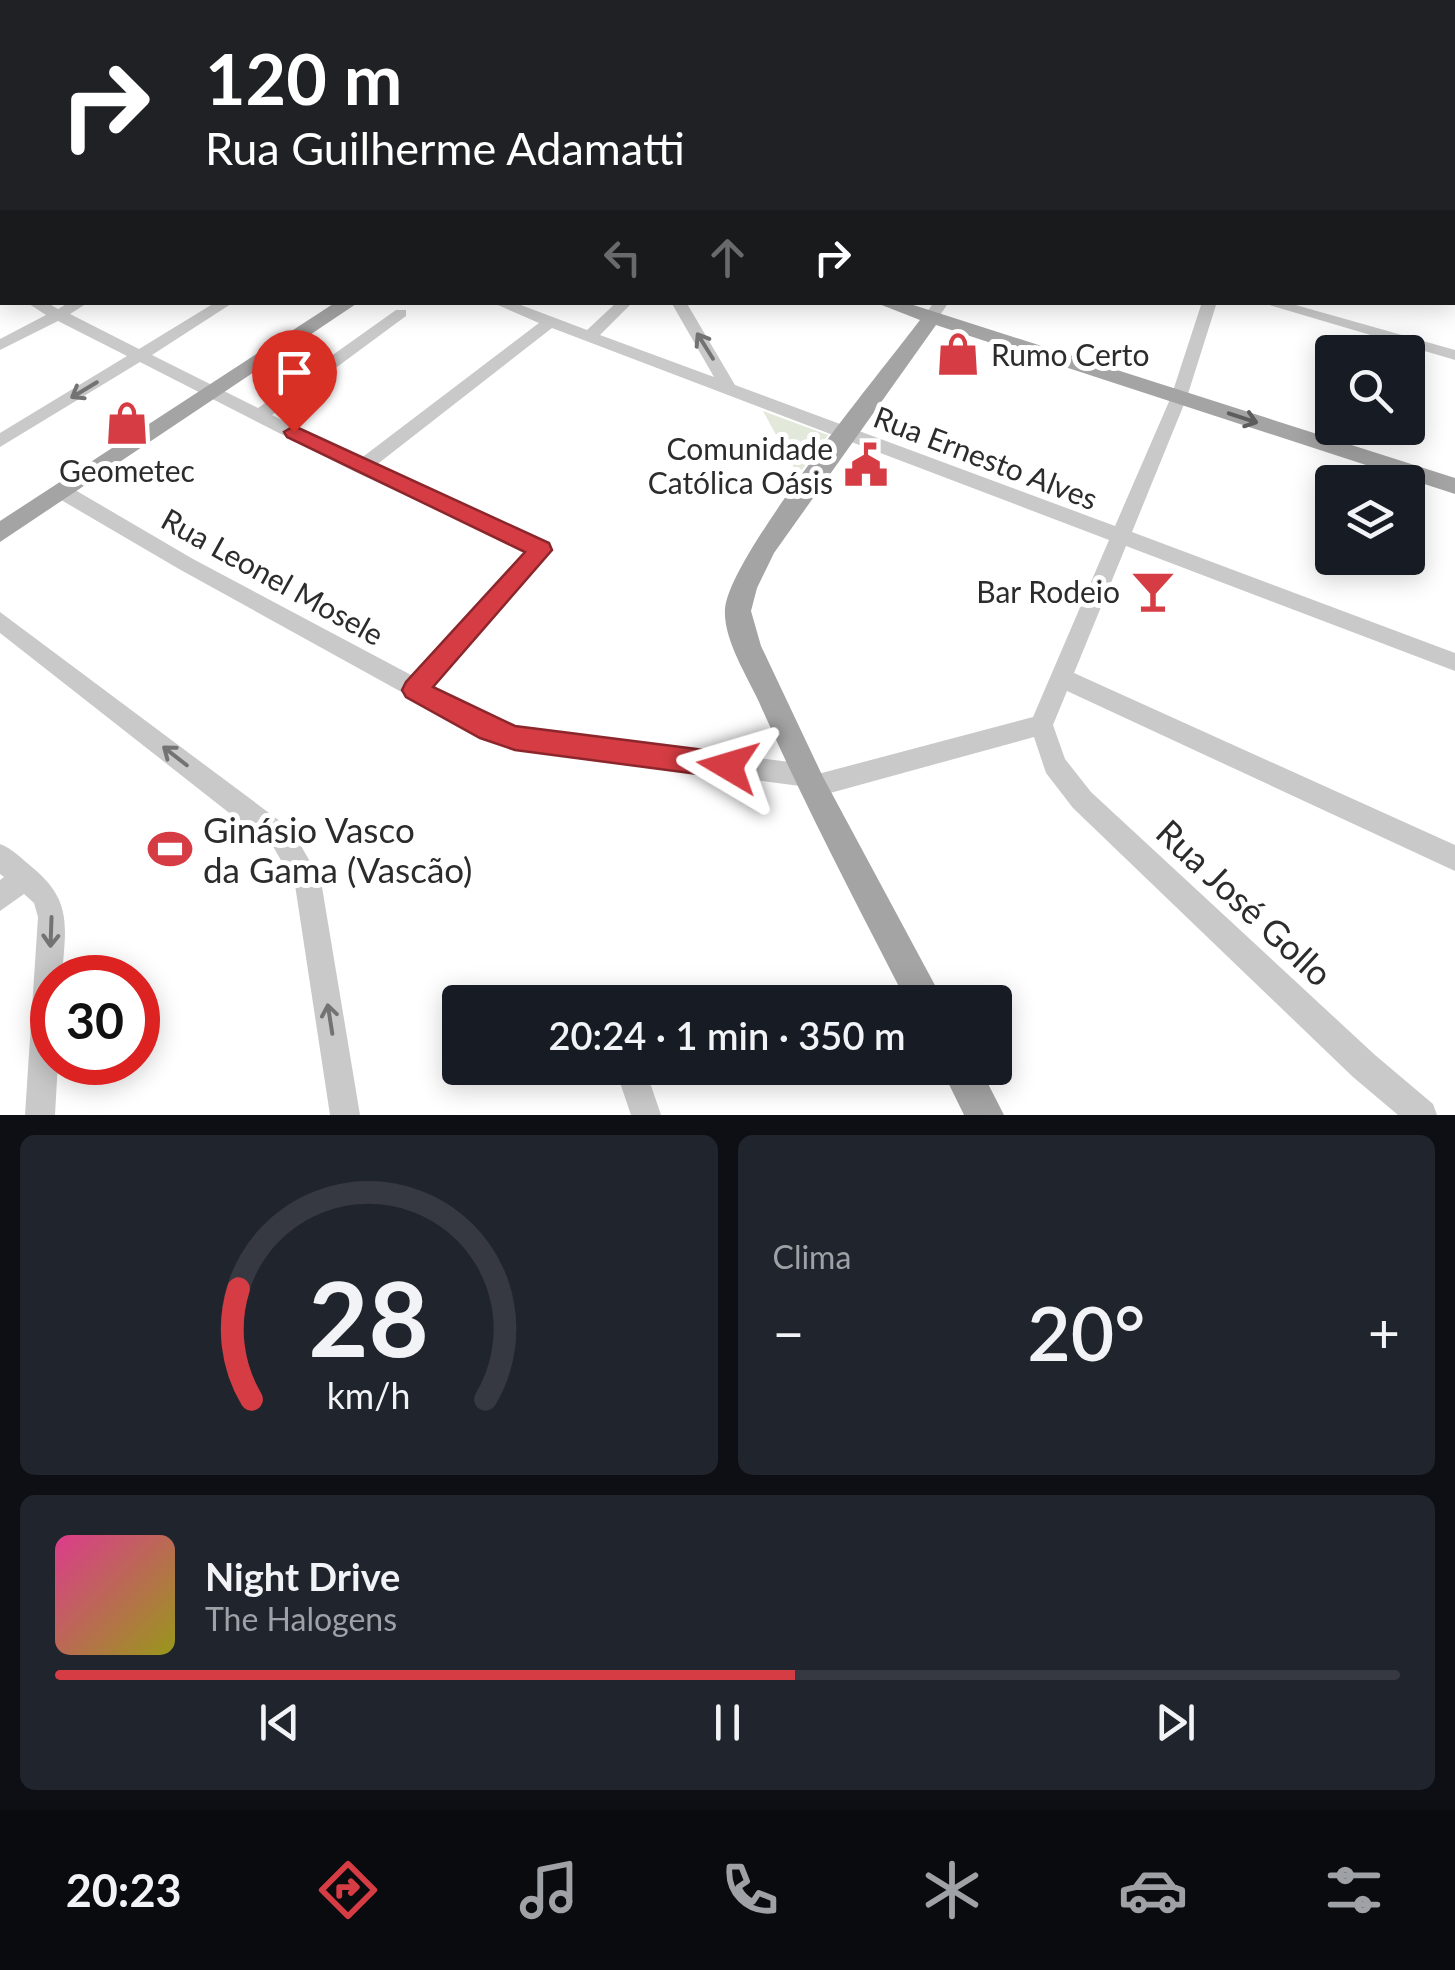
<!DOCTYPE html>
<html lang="pt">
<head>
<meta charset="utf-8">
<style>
  body { margin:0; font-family:Lato,sans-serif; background:#20242c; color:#f1f3f6; height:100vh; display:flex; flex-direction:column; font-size:38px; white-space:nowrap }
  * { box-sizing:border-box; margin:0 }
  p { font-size:32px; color:#9ea1a6 }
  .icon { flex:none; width:55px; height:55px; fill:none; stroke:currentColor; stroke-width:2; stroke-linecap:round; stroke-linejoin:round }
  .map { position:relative; height:1115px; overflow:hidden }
  .details { display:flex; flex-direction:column; gap:20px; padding:20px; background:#0d0f14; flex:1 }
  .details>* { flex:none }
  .guide { position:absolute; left:0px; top:0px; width:1455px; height:305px; box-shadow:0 5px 25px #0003; background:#202124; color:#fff; overflow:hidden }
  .fabs { position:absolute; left:1315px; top:335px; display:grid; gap:20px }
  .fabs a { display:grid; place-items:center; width:110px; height:110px; border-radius:10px; background:#171b24; box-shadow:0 5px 25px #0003; font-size:50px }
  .speed { position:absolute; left:30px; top:955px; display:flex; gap:20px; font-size:50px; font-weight:700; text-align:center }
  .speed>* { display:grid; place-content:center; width:130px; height:130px; border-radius:50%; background:#171b24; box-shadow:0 5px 25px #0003; line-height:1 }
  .speed .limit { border:15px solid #d22; background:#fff; color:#111 }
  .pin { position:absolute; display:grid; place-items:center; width:85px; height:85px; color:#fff; margin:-102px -42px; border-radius:50% 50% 50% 0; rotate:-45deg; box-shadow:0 0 10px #0007 }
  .pin .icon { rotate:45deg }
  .me { position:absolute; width:110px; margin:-55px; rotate:277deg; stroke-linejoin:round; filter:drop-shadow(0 0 8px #0008) }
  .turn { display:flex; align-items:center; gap:35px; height:210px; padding:0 40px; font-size:45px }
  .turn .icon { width:130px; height:130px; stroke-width:2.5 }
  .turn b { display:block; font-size:70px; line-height:85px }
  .lanes { display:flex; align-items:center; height:95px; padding:0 40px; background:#0003; justify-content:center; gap:50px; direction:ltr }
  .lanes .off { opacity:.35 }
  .big { font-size:75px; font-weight:600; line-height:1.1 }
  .details .card { flex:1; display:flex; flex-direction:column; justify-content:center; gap:15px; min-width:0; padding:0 35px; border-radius:15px; background:#20242c }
  .details .dial { align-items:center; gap:0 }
  .dial svg { height:260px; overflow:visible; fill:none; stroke:#363941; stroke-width:7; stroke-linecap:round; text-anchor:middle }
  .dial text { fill:#f1f3f6; stroke:none }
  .song { display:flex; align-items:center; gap:30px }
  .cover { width:120px; height:120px; border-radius:15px; background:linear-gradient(135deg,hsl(330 70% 55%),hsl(60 70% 35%)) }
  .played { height:10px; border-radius:5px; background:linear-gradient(90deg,#d63c43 55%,#363941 55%) }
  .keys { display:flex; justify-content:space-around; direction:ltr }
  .heat { display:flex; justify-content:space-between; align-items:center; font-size:55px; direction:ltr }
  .details .tiles { flex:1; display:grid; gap:20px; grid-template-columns:1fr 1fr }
  .card:last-child { grid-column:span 2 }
  .trip { position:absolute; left:442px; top:985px; width:570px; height:100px; border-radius:10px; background:#171b24; box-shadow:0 5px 25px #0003; font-weight:600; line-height:100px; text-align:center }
  .tab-bar { display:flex; height:160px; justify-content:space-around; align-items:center; background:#090b0e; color:#9ea1a6 }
  .tab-bar .icon { width:70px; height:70px }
  .tab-bar .active { color:#d63c43 }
  .tab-bar b { font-size:45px; color:#f1f3f6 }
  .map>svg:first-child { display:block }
  .green { fill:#e2e9db }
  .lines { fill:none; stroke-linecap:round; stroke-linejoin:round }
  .minor { fill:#c9c9c9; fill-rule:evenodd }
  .major { fill:#a4a4a4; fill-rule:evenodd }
  .wall { fill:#898989 }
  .shaded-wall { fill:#5a5a5a }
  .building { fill:#131313; stroke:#5a5a5a; stroke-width:2.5 }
  .oneway { stroke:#737373 }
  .oneway2 { stroke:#5c5c5c }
  .route { fill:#d63c43; stroke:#8b272c; stroke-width:2.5 }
  .labels { text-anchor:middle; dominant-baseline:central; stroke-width:10; stroke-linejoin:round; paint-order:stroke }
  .poi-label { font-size:30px; fill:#2c2c2c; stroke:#fff; text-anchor:end }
  .street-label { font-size:30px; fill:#2c2c2c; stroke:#fff }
  .near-poi-label { font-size:35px; fill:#2c2c2c; stroke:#fff; text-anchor:start }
  .near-street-label { font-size:35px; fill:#2c2c2c; stroke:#fff }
</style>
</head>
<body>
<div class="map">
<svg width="1455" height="1115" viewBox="0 0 1455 1115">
  <rect width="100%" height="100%" fill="#fff"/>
  <path class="green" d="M763,411l65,24 -30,40z"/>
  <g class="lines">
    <path class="minor" d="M1452,25l3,1v6l-3,-1z
      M0,47h2v6h-2z
      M0,109h2v7h-2z
      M1452,176l3,1v8l-3,-1z
      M2,209v8l-2,1v-8z
      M1452,210l3,1v8l-3,-1z
      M1452,251l3,1v8h-3z
      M0,282h2v9h-2z
      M26,302h20l12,7 12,-7h19l-19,12 69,35 77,-47h18l-82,53 106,53 138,-98h10v6l-134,99 88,44 179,-136 -48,-21h22l74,28 30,-28h16l-33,33 114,42 -43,-75h15l49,83 380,141 56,-129 31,-95h15l-30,95 -55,135 323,121v18l-329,-125 -52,127 381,172v26l-388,-180 -14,34 12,34 26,33 284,263 58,49 4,11h-39l-45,-38 -280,-269 -27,-35 -12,-36 -222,61 -9,-3 -3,-9 -285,-37 -34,-13 -302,-167 -123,-72 -2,-5 2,-5h14l123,72 220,117 114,-124 -172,-80 -215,-110 -140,85v-14l127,-77 -69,-35 -58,29v-11l46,-24zM552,328l557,212 -76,177 -215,57 -3,-7 -9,-3 -291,-37 -19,-6 -65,-35 120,-136 -3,-5 -173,-79z
      M934,302h15l-13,19h-10l-3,-3z
      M1259,302h26l170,48v10z
      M0,612l292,218 29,51 39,234h-30l-35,-230 -21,-37 -274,-215z
      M0,844c13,5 22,15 33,24 41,34 32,61 29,110h-10v84h6l-3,53h-30l13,-198 -4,-14 -10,-9 -24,17v-31l4,-3 -4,-3z
      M615,1068h30l16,47h-30z"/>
    <path class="major" d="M864,0h23l2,2h-23z
      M1452,127h3v8h-3z
      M336,302h23l-359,240v-21z
      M874,302h30l551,176v16l-519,-169 -162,228 -17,35 -6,23 10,35 62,131 121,225h-37c-51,-99 -103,-198 -148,-300 -12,-26 -36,-63 -34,-93 4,-53 155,-236 195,-289z
      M941,1068h39l24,47h-40z"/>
  </g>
  <path class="wall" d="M1421,0h34v23l-3,-1v-20h-32z"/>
  <path class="shaded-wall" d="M2,21v22l-2,1v-22z
    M0,181l2,3v16l-2,1z"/>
  <path class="building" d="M677,0h15l11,2h-30z
    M928,0h32l-2,2h-33z
    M1421,0h34v6h-3v-4h-17z"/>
  <defs><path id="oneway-shaft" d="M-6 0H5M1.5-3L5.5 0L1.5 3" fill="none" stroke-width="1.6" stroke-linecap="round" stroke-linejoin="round" transform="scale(2.5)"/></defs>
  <g class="oneway">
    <use href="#oneway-shaft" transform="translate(705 346) rotate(-122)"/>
    <use href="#oneway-shaft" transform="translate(84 390) rotate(149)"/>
    <use href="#oneway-shaft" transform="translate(175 756) rotate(-142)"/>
    <use href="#oneway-shaft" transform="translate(51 932) rotate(92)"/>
    <use href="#oneway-shaft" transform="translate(330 1019) rotate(-99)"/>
  </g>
  <use class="oneway2" href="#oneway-shaft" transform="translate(1243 418) rotate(18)"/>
  <path class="route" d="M294,426l255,117 3,7 -119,137 82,39 213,27 10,4 4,9 -4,8 -10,4 -213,-28 -35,-12 -74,-41 -4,-7 4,-8 119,-130 -238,-115 -3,-5z"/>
  <defs>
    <g id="shop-bare" transform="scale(3.45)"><path d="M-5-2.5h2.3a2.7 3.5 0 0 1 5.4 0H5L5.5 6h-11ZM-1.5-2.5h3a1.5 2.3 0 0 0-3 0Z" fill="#d63c43" stroke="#fff" stroke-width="2.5" paint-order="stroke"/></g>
    <g id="civic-bare" transform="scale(3.45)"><path d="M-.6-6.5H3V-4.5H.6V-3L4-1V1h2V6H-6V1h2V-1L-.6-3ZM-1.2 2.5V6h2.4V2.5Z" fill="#d63c43" stroke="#fff" stroke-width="2.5" paint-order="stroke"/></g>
    <g id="bar-bare" transform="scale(3.45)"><path d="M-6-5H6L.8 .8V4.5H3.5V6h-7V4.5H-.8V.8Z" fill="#d63c43" stroke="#fff" stroke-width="2.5" paint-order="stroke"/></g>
    <g id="stadium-bare" transform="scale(3.45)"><path d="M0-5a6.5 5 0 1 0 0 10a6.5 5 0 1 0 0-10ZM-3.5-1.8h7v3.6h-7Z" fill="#d63c43" stroke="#fff" stroke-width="2.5" paint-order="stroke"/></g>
  </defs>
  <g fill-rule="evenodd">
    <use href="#shop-bare" x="958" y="354"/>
    <use href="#shop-bare" x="127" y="423"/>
    <use href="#civic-bare" x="866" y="465"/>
    <use href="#bar-bare" x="1153" y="591"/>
    <use href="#stadium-bare" x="170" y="849"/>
  </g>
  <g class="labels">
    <g class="poi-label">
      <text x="991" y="354" text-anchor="start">Rumo Certo</text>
      <text x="833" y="448">Comunidade<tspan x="833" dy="34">Católica Oásis</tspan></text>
      <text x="127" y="470" text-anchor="middle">Geometec</text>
      <text x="1120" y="591">Bar Rodeio</text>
    </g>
    <g class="street-label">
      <text transform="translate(986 457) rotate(21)">Rua Ernesto Alves</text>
      <text transform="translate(273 576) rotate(29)">Rua Leonel Mosele</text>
    </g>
    <g class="near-poi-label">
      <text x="203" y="829">Ginásio Vasco<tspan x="203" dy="40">da Gama (Vascão)</tspan></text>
    </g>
    <g class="near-street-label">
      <text transform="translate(1245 902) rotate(43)">Rua José Gollo</text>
    </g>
  </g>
</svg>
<div class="fabs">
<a><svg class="icon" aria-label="search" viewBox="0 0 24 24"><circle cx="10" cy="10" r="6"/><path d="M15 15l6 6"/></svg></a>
<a><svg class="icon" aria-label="layers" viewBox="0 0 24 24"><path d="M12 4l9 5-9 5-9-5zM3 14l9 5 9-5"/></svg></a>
</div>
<div class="speed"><div class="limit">30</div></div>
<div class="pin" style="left:294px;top:432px;background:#d93025"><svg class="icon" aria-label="arrive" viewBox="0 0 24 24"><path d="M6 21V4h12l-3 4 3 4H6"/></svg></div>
<svg class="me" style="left:728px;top:766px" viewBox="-20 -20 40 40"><path d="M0-17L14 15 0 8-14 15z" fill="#d63c43" stroke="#fff" stroke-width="4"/></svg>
<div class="trip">20:24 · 1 min · 350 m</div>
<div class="guide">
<div class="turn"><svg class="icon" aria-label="right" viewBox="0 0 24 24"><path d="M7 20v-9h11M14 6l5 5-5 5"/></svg><div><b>120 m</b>Rua Guilherme Adamatti</div></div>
<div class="lanes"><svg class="icon off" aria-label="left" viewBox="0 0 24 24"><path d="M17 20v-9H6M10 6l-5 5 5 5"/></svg><svg class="icon off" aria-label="ahead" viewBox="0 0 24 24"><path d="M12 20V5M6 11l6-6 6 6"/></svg><svg class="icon" aria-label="right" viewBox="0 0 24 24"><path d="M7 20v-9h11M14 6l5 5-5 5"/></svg></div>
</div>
</div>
<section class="details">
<div class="tiles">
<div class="card dial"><svg viewBox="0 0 100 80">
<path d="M14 69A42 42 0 1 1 86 69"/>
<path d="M14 69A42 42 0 0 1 10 35" stroke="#d63c43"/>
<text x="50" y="56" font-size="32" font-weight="700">28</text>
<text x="50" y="72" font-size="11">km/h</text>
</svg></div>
<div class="card"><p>Clima</p>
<div class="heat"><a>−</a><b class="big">20°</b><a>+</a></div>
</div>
<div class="card">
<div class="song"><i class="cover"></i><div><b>Night Drive</b><p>The Halogens</p></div></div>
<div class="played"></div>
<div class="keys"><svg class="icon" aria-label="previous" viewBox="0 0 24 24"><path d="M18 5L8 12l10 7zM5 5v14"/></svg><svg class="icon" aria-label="pause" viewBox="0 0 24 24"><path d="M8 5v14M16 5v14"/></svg><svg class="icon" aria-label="next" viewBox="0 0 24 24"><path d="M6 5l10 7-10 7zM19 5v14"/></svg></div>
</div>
</div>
</section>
<nav class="tab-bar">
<b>20:23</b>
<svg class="icon active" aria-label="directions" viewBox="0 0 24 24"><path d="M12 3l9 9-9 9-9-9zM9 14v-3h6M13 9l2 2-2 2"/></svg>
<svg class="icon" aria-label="music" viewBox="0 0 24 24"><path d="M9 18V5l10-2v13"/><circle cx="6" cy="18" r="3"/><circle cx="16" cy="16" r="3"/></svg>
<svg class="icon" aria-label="phone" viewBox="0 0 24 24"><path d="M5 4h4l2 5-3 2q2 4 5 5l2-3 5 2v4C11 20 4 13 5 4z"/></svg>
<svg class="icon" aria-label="climate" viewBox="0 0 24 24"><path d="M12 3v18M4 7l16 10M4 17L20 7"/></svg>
<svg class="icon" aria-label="car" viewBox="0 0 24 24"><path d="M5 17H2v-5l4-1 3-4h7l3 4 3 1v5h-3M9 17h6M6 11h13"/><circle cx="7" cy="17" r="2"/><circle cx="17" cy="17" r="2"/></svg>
<svg class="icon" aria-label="filters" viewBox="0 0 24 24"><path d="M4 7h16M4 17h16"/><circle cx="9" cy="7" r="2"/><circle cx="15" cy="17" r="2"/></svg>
</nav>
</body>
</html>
